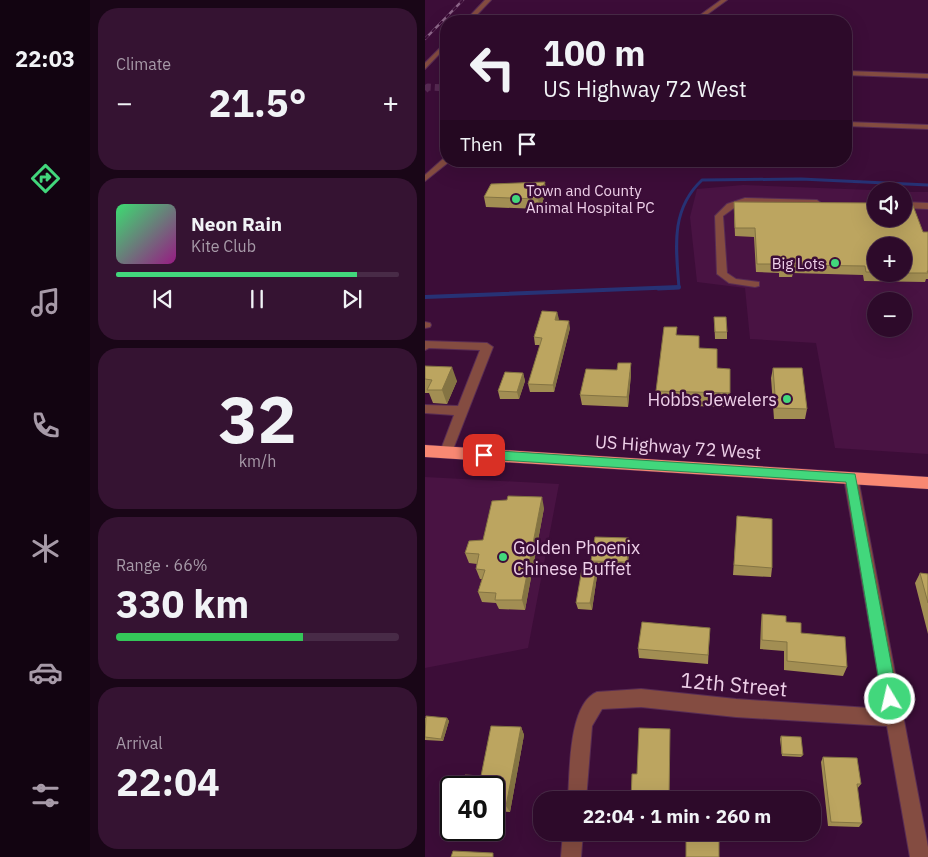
<!DOCTYPE html>
<html lang="en">
<head>
<meta charset="utf-8">
<style>
  body { margin:0; font-family:"IBM Plex Sans",sans-serif; background:#351332; color:#f1f3f6; height:100vh; display:flex; flex-direction:column; font-size:19px; white-space:nowrap }
  * { box-sizing:border-box; margin:0 }
  p { font-size:16px; color:#a79aa8 }
  .icon { flex:none; width:28px; height:28px; fill:none; stroke:currentColor; stroke-width:2; stroke-linecap:round; stroke-linejoin:round }
  .map { position:relative; flex:1; overflow:hidden }
  .side { display:flex; flex-direction:column; gap:8px; padding:8px; background:#190617; width:335px }
  .side>* { flex:none }
  .hud { position:absolute; left:15px; top:15px; width:412px; height:152px; border-radius:20px; box-shadow:0 5px 20px #0002,0 0 0 1px #482b47; background:#2d0a2a; color:#f1f3f6; overflow:hidden }
  .fabs { position:absolute; left:442px; top:182px; display:grid; gap:10px }
  .fabs a { display:grid; place-items:center; width:45px; height:45px; border-radius:50%; background:#2d0a2a; box-shadow:0 5px 20px #0002,0 0 0 1px #482b47; font-size:25px }
  .speed { position:absolute; left:15px; top:776px; display:flex; gap:10px; font-size:25px; font-weight:700; text-align:center }
  .speed>* { display:grid; place-content:center; width:65px; height:65px; border-radius:50%; background:#2d0a2a; box-shadow:0 5px 20px #0002,0 0 0 1px #482b47; line-height:1 }
  .speed .limit { border:2px solid #111; border-radius:8px; background:#fff; color:#111 }
  .pin { position:absolute; display:grid; place-items:center; width:42px; height:42px; color:#fff; margin:-21px; border-radius:10px; box-shadow:0 2px 8px #0006 }
  .me { position:absolute; width:55px; margin:-28px; rotate:351deg; stroke-linejoin:round; filter:drop-shadow(0 0 4px #0008) }
  .turn { display:flex; align-items:center; gap:18px; height:105px; padding:0 20px; font-size:22px }
  .turn .icon { width:65px; height:65px; stroke-width:2.5 }
  .turn b { display:block; font-size:35px; line-height:42px }
  .then { display:flex; align-items:center; height:48px; padding:0 20px; background:#0003; gap:10px; font-size:19px }
  .big { font-size:38px; font-weight:700; line-height:1.1 }
  .side .widget { flex:1; display:flex; flex-direction:column; justify-content:center; gap:8px; min-width:0; padding:0 18px; border-radius:20px; background:#351332 }
  .side .dial { align-items:center; gap:0 }
  .dial b { font-size:65px; line-height:1 }
  .song { display:flex; align-items:center; gap:15px }
  .cover { width:60px; height:60px; border-radius:8px; background:linear-gradient(135deg,hsl(140 70% 55%),hsl(310 70% 35%)) }
  .played { height:5px; border-radius:2px; background:linear-gradient(90deg,#42d77c 85%,#482b47 85%) }
  .keys { display:flex; justify-content:space-around; direction:ltr }
  .heat { display:flex; justify-content:space-between; align-items:center; font-size:28px; direction:ltr }
  .charge { height:8px; border-radius:4px; background:linear-gradient(90deg,#34c759 66%,#482b47 0) }
  .trip { position:absolute; left:108px; top:791px; width:288px; height:50px; border-radius:20px; background:#2d0a2a; box-shadow:0 5px 20px #0002,0 0 0 1px #482b47; font-weight:700; line-height:50px; text-align:center }
  main { display:flex; flex:1; min-height:0 }
  .tabs { display:flex; flex-direction:column; width:90px; justify-content:space-around; align-items:center; background:#120411; color:#a79aa8 }
  .tabs .icon { width:35px; height:35px }
  .tabs .current { color:#42d77c }
  .tabs b { font-size:22px; color:#f1f3f6 }
  .map>svg:first-child { display:block }
  .built { fill:#491343; fill-rule:evenodd }
  .lines { fill:none; stroke-linecap:round; stroke-linejoin:round }
  .stream-far1 { stroke:#273275; stroke-width:3 }
  .stream { stroke:#273275; stroke-width:4 }
  .minor-tunnel { stroke:#572a53; stroke-width:7; stroke-dasharray:7 4; stroke-linecap:butt }
  .minor-casing { stroke:#582c54; stroke-width:2 }
  .highway-casing { stroke:#582c54; stroke-width:1 }
  .minor { fill:#844c41; fill-rule:evenodd }
  .highway { fill:#f88873; fill-rule:evenodd }
  .rail-casing { stroke:#8d6689; stroke-width:2.5 }
  .rail { stroke:#3c0d38; stroke-width:2; stroke-dasharray:5; stroke-linecap:butt }
  .wall { fill:#a28e53; fill-rule:evenodd }
  .shaded-wall { fill:#847443 }
  .building { fill:#bca560; stroke:#847443 }
  .route { fill:#42d77c; stroke:#2b8c51 }
  .poi-dot { fill:#42d77c; stroke:#3c0d38; stroke-width:2 }
  .labels { text-anchor:middle; dominant-baseline:central; stroke-width:5; stroke-linejoin:round; paint-order:stroke }
  .far-poi-label { font-size:15px; fill:#eed0e9; stroke:#3c0d38; text-anchor:start }
  .poi-label { font-size:18px; fill:#eed0e9; stroke:#3c0d38; text-anchor:end }
  .street-label { font-size:18px; fill:#eed0e9; stroke:#3c0d38 }
  .near-street-label { font-size:21px; fill:#eed0e9; stroke:#3c0d38 }
</style>
</head>
<body>
<main>
<nav class="tabs">
<b>22:03</b>
<svg class="icon current" aria-label="directions" viewBox="0 0 24 24"><path d="M12 3l9 9-9 9-9-9zM9 14v-3h6M13 9l2 2-2 2"/></svg>
<svg class="icon" aria-label="music" viewBox="0 0 24 24"><path d="M9 18V5l10-2v13"/><circle cx="6" cy="18" r="3"/><circle cx="16" cy="16" r="3"/></svg>
<svg class="icon" aria-label="phone" viewBox="0 0 24 24"><path d="M5 4h4l2 5-3 2q2 4 5 5l2-3 5 2v4C11 20 4 13 5 4z"/></svg>
<svg class="icon" aria-label="climate" viewBox="0 0 24 24"><path d="M12 3v18M4 7l16 10M4 17L20 7"/></svg>
<svg class="icon" aria-label="car" viewBox="0 0 24 24"><path d="M5 17H2v-5l4-1 3-4h7l3 4 3 1v5h-3M9 17h6M6 11h13"/><circle cx="7" cy="17" r="2"/><circle cx="17" cy="17" r="2"/></svg>
<svg class="icon" aria-label="filters" viewBox="0 0 24 24"><path d="M4 7h16M4 17h16"/><circle cx="9" cy="7" r="2"/><circle cx="15" cy="17" r="2"/></svg>
</nav>
<section class="side">
<div class="widget"><p>Climate</p>
<div class="heat"><a>−</a><b class="big">21.5°</b><a>+</a></div>
</div>
<div class="widget">
<div class="song"><i class="cover"></i><div><b>Neon Rain</b><p>Kite Club</p></div></div>
<div class="played"></div>
<div class="keys"><svg class="icon" aria-label="previous" viewBox="0 0 24 24"><path d="M18 5L8 12l10 7zM5 5v14"/></svg><svg class="icon" aria-label="pause" viewBox="0 0 24 24"><path d="M8 5v14M16 5v14"/></svg><svg class="icon" aria-label="next" viewBox="0 0 24 24"><path d="M6 5l10 7-10 7zM19 5v14"/></svg></div>
</div>
<div class="widget dial"><b>32</b><p>km/h</p></div>
<div class="widget"><p>Range · 66%</p><b class="big">330 km</b><div class="charge"></div></div>
<div class="widget"><p>Arrival</p><b class="big">22:04</b></div>
</section>
<div class="map">
<svg width="503" height="857" viewBox="0 0 503 857">
  <rect width="100%" height="100%" fill="#3c0d38"/>
  <path class="built" d="M318,185l154,6h-21v28h28v-27h24v262l-93,-6 -19,-105 -66,-4 -5,-51 -48,-6 -7,-65 7,-28zM451,246h28v28h-28zM451,301h28v28h-28z
    M0,477l134,7 -31,164 -103,20z"/>
  <g class="lines">
    <path class="stream-far1" d="M233,289l21,-1c-3,-40 -9,-78 23,-108l99,-1 127,6"/>
    <path class="stream" d="M0,297l254,-10"/>
    <path class="minor-tunnel" d="M0,90l3,-3 18,1"/>
    <g class="minor-casing">
      <path id="minor" d="M60,0h6l-20,21h-6z
        M296,0h6l-29,21h-6z
        M21,42v5l-21,22v-6z
        M421,71l82,3v4l-82,-3z
        M421,122l82,3v4l-82,-3z
        M18,159l7,2 -25,20v-6z
        M320,198l72,2 4,3 -4,3 -72,-2 -11,4 -11,8 4,57 9,6 23,3v4l-4,1 -26,-4 -12,-9 -2,-58 12,-12z
        M479,202l24,1v6l-24,-1z
        M0,322l5,1 1,2 -1,2 -5,1z
        M0,341l62,2 6,4 -41,105 -1,3h-10l-1,-3 14,-37 -29,-2v-8l33,1 22,-56 -51,-2 -4,2z
        M426,473l5,1 2,4 70,369v10h-18l-23,-131 -151,-9 -95,-10 -39,2 -10,17 -6,74h-18c2,-27 0,-96 29,-108l44,-3 95,10 148,10 -40,-231 2,-4z
        M138,832h20l-2,25h-20z"/>
    </g>
    <g class="highway-casing">
      <path id="highway" d="M0,445l503,32v12l-503,-32z"/>
    </g>
    <use href="#minor" class="minor"/>
    <use href="#highway" class="highway"/>
    <g class="rail-casing">
      <path id="rail" d="M0,39l38,-39"/>
    </g>
    <use href="#rail" class="rail"/>
  </g>
  <path class="wall" d="M121,192l-6,17 -54,-2 -2,-10z
    M309,202l189,30h5v47h-2l-1,3 -61,-1 -1,-6 -70,-2 -1,4h-13v-4l-23,-1 -2,-35 -19,-1 -1,-25zM451,246h28v28h-28z
    M132,312l1,8 12,8 -16,64h-24l-2,-8 12,-39h-5l-1,-8z
    M289,317l13,15v7h-12z
    M252,335l22,13 18,20 13,25 -1,14 -72,-2 -1,-14z
    M0,366l32,15 -10,23 -14,-1 -4,-10h-4z
    M348,368l34,41 -2,10h-31l-3,-41z
    M98,373l2,8 -6,18h-19l-2,-8z
    M206,374l-3,33 -46,-2 -2,-10z
    M119,508l-19,102 -26,-1 -3,-6 -14,-1 -4,-10 4,-13h-2l-4,-10 1,-5 -8,-1 -4,-10 18,-13z
    M312,516l35,52 -1,9 -38,-2z
    M204,538l1,7 -3,24 -34,-2 -2,-6z
    M171,570l1,6 -5,34 -14,-1 -2,-6z
    M495,573l8,1v60l-13,-51z
    M337,614l24,8 61,45 -4,9 -59,-6v-19l-24,-2 1,-26z
    M285,628l-2,36 -69,-6 -1,-9z
    M0,718h22l2,3 -6,20 -18,-1z
    M96,727l3,8 -14,77 -16,-1v-23l-13,-12z
    M356,736l22,19 -2,2 -19,-1 -2,-17z
    M398,757l38,27 -4,5 5,34 -3,4 -31,-1 -7,-64z"/>
  <path class="shaded-wall" d="M120,182l1,10 -6,17 -2,-10z
    M132,312l2,7 -3,9 -1,-8z
    M144,321l1,7 -16,64 -1,-7z
    M206,363v11l-3,33 -1,-10z
    M27,367l5,14 -10,23 -5,-14z
    M98,373l2,8 -6,18 -2,-7z
    M117,497l2,11 -19,102 -3,-10z
    M204,538l1,7 -3,24v-7z
    M171,570l1,6 -5,34 -2,-7z
    M22,718l2,3 -6,20 -2,-2z
    M96,727l3,8 -14,77 -4,-6z"/>
  <path class="building" d="M120,182l-7,17 -54,-2 7,-13z
    M309,202l142,1v16h28v-16h8l11,29h5v39h-1l1,2h-24v-27h-28v26h-10l-1,-6 -72,-1v3h-13v-4h-23l-2,-36h-20z
    M117,311l15,1 -2,8 14,1 -16,64 -25,-1 14,-46 -8,-1z
    M289,317h12l1,15h-12z
    M239,327h13l-1,8 23,1v12l18,1v19l13,1v24l-74,-2z
    M193,363h13l-4,34 -47,-2 6,-26 31,1z
    M0,366l27,1 -10,23h-15l5,-10 -7,-1z
    M348,368h29l5,41 -31,-1z
    M80,372l18,1 -6,19 -19,-1z
    M83,496l34,1 -20,103h-27l1,-7 -18,-1 7,-22 -9,-1 3,-15 -14,-1 4,-12 14,-1 9,-39 15,-1z
    M312,516l35,3v49l-38,-3z
    M170,537l34,1 -2,24 -36,-1z
    M157,569l14,1 -6,33h-14z
    M495,573l8,1v29z
    M337,614l24,2v6l15,1v10l44,4 2,30 -60,-6v-19l-25,-2z
    M217,622l68,6 -2,27 -70,-6z
    M1,716l21,2 -6,21 -16,-2z
    M66,726l30,1 -15,79 -12,-1v-17h-32l3,-13 16,1z
    M214,728l31,1 -1,71h-38l1,-26h5z
    M356,736l20,1 2,18 -21,-1z
    M398,757l34,1 4,26h-4l5,39 -31,-1z
    M261,838l33,1v18h-33z
    M28,851l40,2v4h-42z"/>
  <path class="route" d="M59,450l371,24 43,225 -2,5 -6,3 -5,-3 -3,-5 -36,-217 -362,-23 -6,-4z"/>
  <g class="poi-dot">
    <circle cx="91" cy="199" r="5"/>
    <circle cx="410" cy="263" r="5"/>
    <circle cx="362" cy="399" r="5"/>
    <circle cx="78" cy="557" r="5"/>
  </g>
  <g class="labels">
    <g class="far-poi-label">
      <text x="101" y="190">Town and County<tspan x="101" dy="17">Animal Hospital PC</tspan></text>
      <text x="400" y="263" text-anchor="end">Big Lots</text>
    </g>
    <g class="poi-label">
      <text x="352" y="399">Hobbs Jewelers</text>
      <text x="88" y="547" text-anchor="start">Golden Phoenix<tspan x="88" dy="21">Chinese Buffet</tspan></text>
    </g>
    <g class="street-label">
      <text transform="translate(253 447) rotate(4)">US Highway 72 West</text>
    </g>
    <g class="near-street-label">
      <text transform="translate(309 684) rotate(5)">12th Street</text>
    </g>
  </g>
</svg>
<div class="fabs">
<a><svg class="icon" aria-label="sound" viewBox="0 0 24 24"><path d="M4 9h4l5-4v14l-5-4H4zM17 9q2 3 0 6"/></svg></a>
<a>+</a>
<a>−</a>
</div>
<div class="speed"><div class="limit">40</div></div>
<div class="pin" style="left:59px;top:455px;background:#d93025"><svg class="icon" aria-label="arrive" viewBox="0 0 24 24"><path d="M6 21V4h12l-3 4 3 4H6"/></svg></div>
<svg class="me" style="left:465px;top:699px" viewBox="-20 -20 40 40"><circle r="17" fill="#42d77c" stroke="#fff" stroke-width="3"/><path d="M0-11L8 9 0 5-8 9z" fill="#fff"/></svg>
<div class="trip">22:04 · 1 min · 260 m</div>
<div class="hud">
<div class="turn"><svg class="icon" aria-label="left" viewBox="0 0 24 24"><path d="M17 20v-9H6M10 6l-5 5 5 5"/></svg><div><b>100 m</b>US Highway 72 West</div></div>
<div class="then">Then<svg class="icon" aria-label="arrive" viewBox="0 0 24 24"><path d="M6 21V4h12l-3 4 3 4H6"/></svg></div>
</div>
</div>
</main>
</body>
</html>
